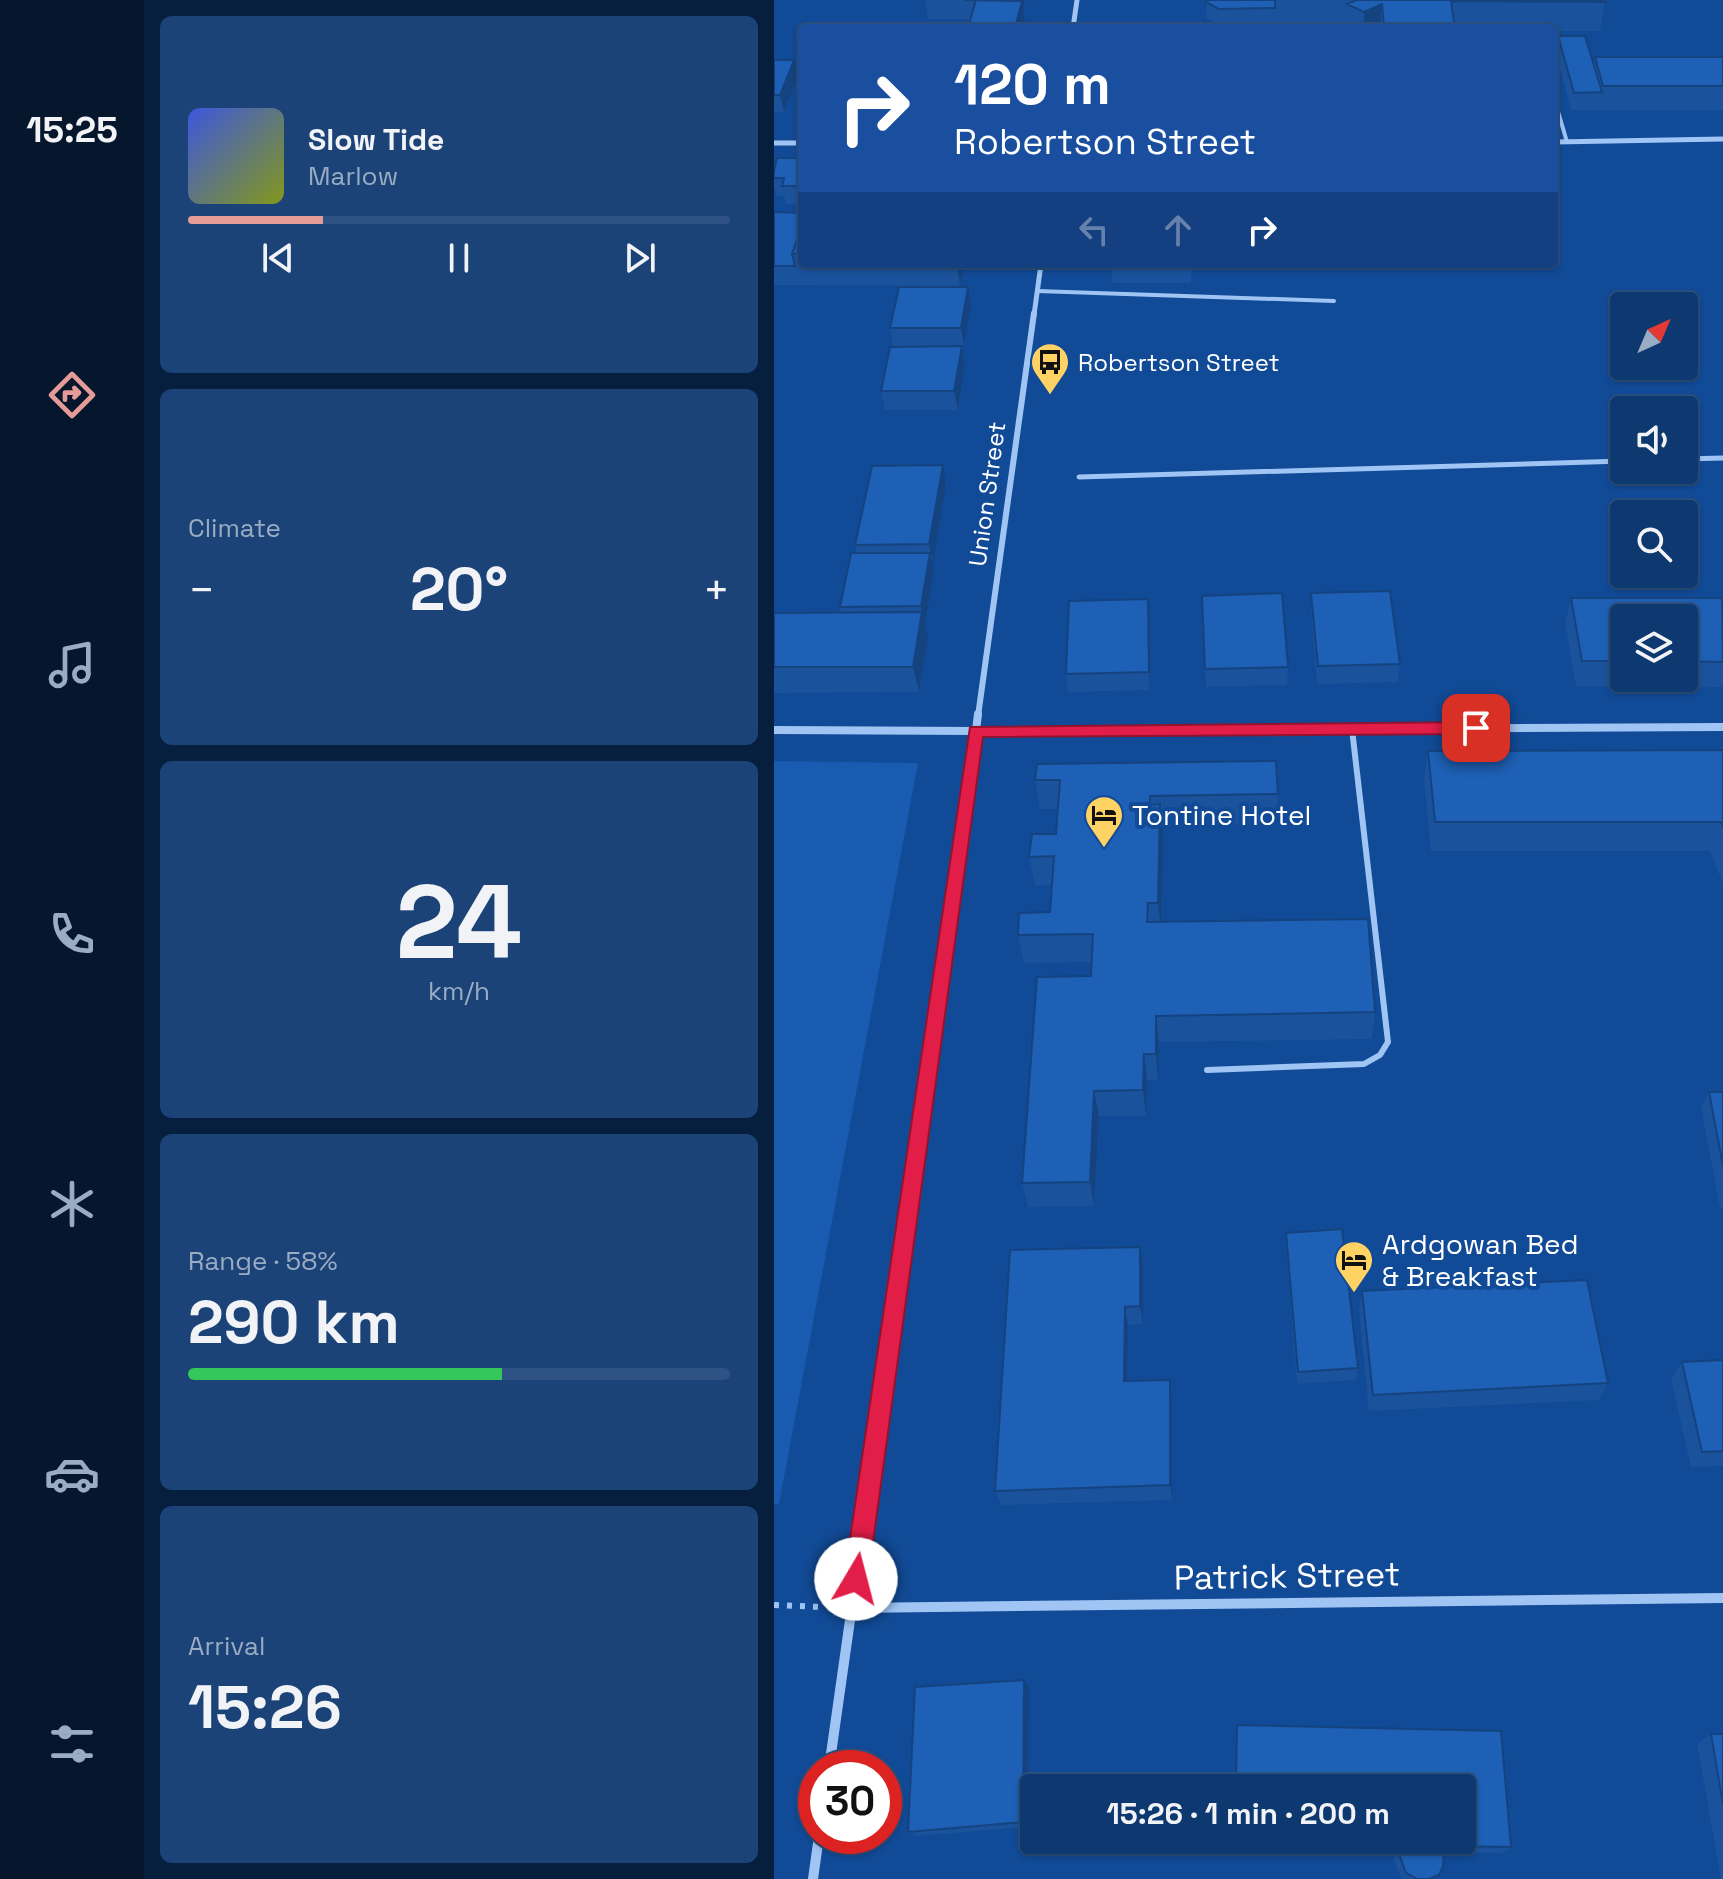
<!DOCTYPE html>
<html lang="en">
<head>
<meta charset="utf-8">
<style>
  body { margin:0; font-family:"Space Grotesk",sans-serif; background:#1b4378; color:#f1f3f6; height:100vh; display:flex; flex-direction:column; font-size:30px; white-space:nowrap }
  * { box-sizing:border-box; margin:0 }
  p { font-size:26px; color:#9aacc3 }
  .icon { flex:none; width:44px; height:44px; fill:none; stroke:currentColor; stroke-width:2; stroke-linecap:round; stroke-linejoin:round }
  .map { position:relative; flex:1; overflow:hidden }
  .panel { display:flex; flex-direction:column; gap:16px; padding:16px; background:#071f3e; width:630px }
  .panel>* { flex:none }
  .banner { position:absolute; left:24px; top:24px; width:760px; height:244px; border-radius:8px; box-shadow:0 2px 6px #0004,0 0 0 2px #2d5283; background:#1a4fa0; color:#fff; overflow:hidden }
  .needle { width:52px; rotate:44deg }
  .tools { position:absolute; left:836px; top:292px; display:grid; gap:16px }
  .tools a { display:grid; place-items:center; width:88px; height:88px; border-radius:8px; background:#0d3870; box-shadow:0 2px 6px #0004,0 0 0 2px #2d5283; font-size:40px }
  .speed { position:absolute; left:24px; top:1750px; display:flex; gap:16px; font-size:40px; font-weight:700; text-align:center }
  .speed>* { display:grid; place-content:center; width:104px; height:104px; border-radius:50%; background:#0d3870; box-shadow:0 2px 6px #0004,0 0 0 2px #2d5283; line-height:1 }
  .speed .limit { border:12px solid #d22; background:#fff; color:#111 }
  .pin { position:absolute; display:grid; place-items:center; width:68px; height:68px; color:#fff; margin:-34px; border-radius:16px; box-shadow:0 4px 12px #0006 }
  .me { position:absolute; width:88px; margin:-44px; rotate:8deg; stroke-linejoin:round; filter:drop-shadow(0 0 6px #0008) }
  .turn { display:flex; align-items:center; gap:28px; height:168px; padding:0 24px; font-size:36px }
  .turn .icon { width:104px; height:104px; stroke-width:2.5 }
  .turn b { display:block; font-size:56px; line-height:68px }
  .lanes { display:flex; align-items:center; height:76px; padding:0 24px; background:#0003; justify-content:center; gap:40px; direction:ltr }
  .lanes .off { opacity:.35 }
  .big { font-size:60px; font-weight:600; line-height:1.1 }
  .panel .widget { flex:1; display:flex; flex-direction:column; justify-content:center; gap:12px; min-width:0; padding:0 28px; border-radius:12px; background:#1b4378 }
  .panel .dial { align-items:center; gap:0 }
  .dial b { font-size:104px; line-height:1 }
  .song { display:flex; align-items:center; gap:24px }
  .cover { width:96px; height:96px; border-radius:12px; background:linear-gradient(135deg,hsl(230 70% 55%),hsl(70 70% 35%)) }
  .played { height:8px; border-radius:4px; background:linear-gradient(90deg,#e69b98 25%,#2d5283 25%) }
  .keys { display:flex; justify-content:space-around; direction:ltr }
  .heat { display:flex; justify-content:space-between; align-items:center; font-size:44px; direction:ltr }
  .charge { height:12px; border-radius:6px; background:linear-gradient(90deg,#34c759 58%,#2d5283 0) }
  .trip { position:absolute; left:246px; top:1774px; width:456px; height:80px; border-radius:8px; background:#0d3870; box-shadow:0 2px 6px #0004,0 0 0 2px #2d5283; font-weight:600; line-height:80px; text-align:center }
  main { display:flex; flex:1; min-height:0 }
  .dock { display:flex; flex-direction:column; width:144px; justify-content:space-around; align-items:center; background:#05162d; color:#9aacc3 }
  .dock .icon { width:56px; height:56px }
  .dock .active { color:#e69b98 }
  .dock b { font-size:36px; color:#f1f3f6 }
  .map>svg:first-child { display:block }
  .green { fill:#185bb0 }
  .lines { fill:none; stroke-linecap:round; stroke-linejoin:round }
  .path { stroke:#a0c5f4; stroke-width:6; stroke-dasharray:5 8; stroke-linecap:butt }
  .lane-far2 { stroke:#a0c5f4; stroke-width:4 }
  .lane-far1 { stroke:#a0c5f4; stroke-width:5 }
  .lane { stroke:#a0c5f4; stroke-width:6 }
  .street-far3 { stroke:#a0c5f4; stroke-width:5 }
  .street-far2 { stroke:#a0c5f4; stroke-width:6 }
  .street-far1 { stroke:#a0c5f4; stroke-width:8 }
  .street { stroke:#a0c5f4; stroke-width:10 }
  .wall { fill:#1a539c; fill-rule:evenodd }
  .shaded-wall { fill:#15437f }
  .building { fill:#1e60b5; stroke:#15437f; stroke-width:2 }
  .route { fill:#e11d48; stroke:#92132f; stroke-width:2 }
  .labels { text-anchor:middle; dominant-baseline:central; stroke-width:8; stroke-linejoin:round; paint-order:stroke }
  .far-poi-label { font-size:24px; fill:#fff; stroke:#114a96; text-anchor:start }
  .far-street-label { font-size:24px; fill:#fff; stroke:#114a96 }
  .poi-label { font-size:28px; fill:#fff; stroke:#114a96; text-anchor:start }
  .near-street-label { font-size:34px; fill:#fff; stroke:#114a96 }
</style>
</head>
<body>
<main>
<nav class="dock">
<b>15:25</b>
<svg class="icon active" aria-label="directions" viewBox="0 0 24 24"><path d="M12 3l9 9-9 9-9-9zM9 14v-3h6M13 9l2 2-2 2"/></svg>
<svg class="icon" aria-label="music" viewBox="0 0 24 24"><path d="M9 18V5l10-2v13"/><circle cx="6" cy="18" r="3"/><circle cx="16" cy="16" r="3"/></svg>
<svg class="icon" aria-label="phone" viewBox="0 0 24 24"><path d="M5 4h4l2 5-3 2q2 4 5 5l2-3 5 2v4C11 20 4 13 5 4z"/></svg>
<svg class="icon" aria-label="climate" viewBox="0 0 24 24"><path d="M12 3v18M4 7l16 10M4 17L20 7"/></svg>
<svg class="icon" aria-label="car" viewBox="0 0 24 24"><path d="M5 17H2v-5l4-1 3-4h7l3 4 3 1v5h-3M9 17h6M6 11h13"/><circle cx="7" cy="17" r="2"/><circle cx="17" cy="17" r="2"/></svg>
<svg class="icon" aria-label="filters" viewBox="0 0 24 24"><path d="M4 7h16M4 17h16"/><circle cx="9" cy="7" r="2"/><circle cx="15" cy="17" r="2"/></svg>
</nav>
<section class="panel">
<div class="widget">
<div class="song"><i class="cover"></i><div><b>Slow Tide</b><p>Marlow</p></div></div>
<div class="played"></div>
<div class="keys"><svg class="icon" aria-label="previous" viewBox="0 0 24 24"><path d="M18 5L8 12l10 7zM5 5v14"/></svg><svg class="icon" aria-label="pause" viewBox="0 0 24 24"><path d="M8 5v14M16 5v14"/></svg><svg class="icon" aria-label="next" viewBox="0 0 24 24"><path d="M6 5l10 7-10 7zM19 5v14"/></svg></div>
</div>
<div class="widget"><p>Climate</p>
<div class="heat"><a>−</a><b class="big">20°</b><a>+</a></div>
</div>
<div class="widget dial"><b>24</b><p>km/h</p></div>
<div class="widget"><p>Range · 58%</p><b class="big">290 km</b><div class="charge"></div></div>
<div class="widget"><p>Arrival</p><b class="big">15:26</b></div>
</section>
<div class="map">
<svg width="949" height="1879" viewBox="0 0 949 1879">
  <rect width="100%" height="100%" fill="#114a96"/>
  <path class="green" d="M0,761l144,2 -139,741h-5z"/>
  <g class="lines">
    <path class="path" d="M0,1605l47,2"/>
    <path class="lane-far2" d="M780,98l13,44
      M263,291l297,10"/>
    <path class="lane-far1" d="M910,459l39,-1
      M305,477l545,-16"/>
    <path class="lane" d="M433,1070l157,-6 16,-9 8,-13 -36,-313"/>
    <path class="street-far3" d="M299,28l4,-28
      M780,142l169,-3
      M0,143h28
      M260,315l7,-51"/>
    <path class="street-far2" d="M204,716l56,-403"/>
    <path class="street-far1" d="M204,714l-2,17 747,-4
      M0,730l202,1 -70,497"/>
    <path class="street" d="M78,1608l871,-10
      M55,1768l77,-542
      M39,1879l6,-43"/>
  </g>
  <path class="wall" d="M151,0h100l-2,9 2,15 -1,4h-56l1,-4 -1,-5h-40z
    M432,0h398l1,2 -5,29h-46v-3h-280v-12v9l-54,1 -13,-7z
    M784,36l35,28 2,-7h128v53h-152l-15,-56z
    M0,60h20l4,17 -14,35h-10z
    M28,158v46h-16l-2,-8h-7l-3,-10v-15z
    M0,212l28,1v51h184h-21l-5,22 -186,-1z
    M337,264h81l-1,19h-78z
    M197,305l-7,41h-2l3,19 -7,45h-73l-4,-19 12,-44 -3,-19z
    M172,483l-14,80 2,8 -9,53 3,13 -9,55 -145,1v-80l67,-1 -1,-5 17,-54 -2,-8z
    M537,593l89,71 -2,18 -81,2 -6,-73z
    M428,596l86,71 -1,18 -81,2z
    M797,598l152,3v86l-147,-1 -11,-63zM850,618h60v60h-60z
    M374,599l2,91 -82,2 -2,-18z
    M949,750v134l-13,-33h-279l-7,-71 4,-29z
    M263,764l241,30 -1,30 -115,1 -1,97 214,90 -3,27 -213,3 -1,38h-11l-1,36h-47l-5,90 -66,1 -6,-24 69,-207 1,-14 -68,1 -6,-28 32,-23 2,-27 -17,1 -6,-29 27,-23 1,-25h-17l-5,-29z
    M935,1092h14v116h-3l-19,-101z
    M512,1233l72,135 -2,12 -59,4 -11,-137z
    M366,1247l3,19v58l-15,1v56l42,-1 2,16v104l-170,5 -7,-14z
    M588,1291l246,92 -9,17 -230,11 -10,-101z
    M949,1360v106l-32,1 -20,-88 11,-17z
    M255,1687l-1,140 -113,9 -7,-4z
    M937,1734h12v145h-2l-24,-136z
    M460,1840l277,7 -8,6 -59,-1 -5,23 -5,4h-31l-2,-1 -7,-18 2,-9 -161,-4z"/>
  <path class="shaded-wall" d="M243,0h8l-2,9 2,15 -1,4h-9z
    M608,4l-2,24h-16v-16z
    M20,60l4,17 -14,35 -4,-17z
    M183,264h8l-5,22z
    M194,287l3,18 -7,41 -3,-18z
    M188,346l3,19 -7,45 -4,-19z
    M169,465l3,18 -13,80 -4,-19z
    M156,553l4,18 -9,53 3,13 -9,55 -6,-25 9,-54 -1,-7z
    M374,599l1,18 1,73 -1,-18z
    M386,804l3,29 -2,98 -3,-28z
    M382,1016l3,26 -1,38 -2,-26z
    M370,1054l3,26 -1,36 -3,-26z
    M320,1091l5,25 -5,90 -4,-24z
    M366,1247l3,19v58l-3,-18z
    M351,1307l3,18 -1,73 -3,-17z
    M396,1380l2,16v104l-2,-15z
    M250,1680l5,7 -1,140 -5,-5z"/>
  <path class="building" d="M191,0l57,1 -7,27h-47l8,-28z
    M432,0h69v8l-56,1 -13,-7z
    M583,0h247l1,2 -154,-1 4,27h-71l-2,-24 -18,8 -17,-8z
    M784,36h27l17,56 -28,1z
    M821,57h128v29h-120z
    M0,60h20l-14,35h-6z
    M3,158h25v28h-20l2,-8h-10v-7z
    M0,212l28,1v13l-10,28 3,12h-21z
    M28,226v28h-10z
    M337,264h80l-80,1z
    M125,287h69l-7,41h-71z
    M188,346l-8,45h-73l9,-44z
    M169,465l-14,79 -74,1 17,-79z
    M77,553h79l-9,53 -81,1z
    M616,591l10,73 -82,2 -7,-73z
    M508,593l6,74 -83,2 -3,-73z
    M797,598h151l1,64 -39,-1v-43h-60v43h-42z
    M374,599l1,73 -83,2 3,-73z
    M148,612l-9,55h-139v-54z
    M949,750v77l-2,-5h-286l-7,-71z
    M502,761l2,33 -128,2v9l10,-1 -2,99h-10l-1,19 221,-3 7,93 -219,4v38h-12l-1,36 -49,1 -4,91 -68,1 15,-206 54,-1 2,-42 -75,1 1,-22 31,-1 4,-56 -25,1 3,-23h24l4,-54h-25l2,-16z
    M935,1092h14v74z
    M568,1229l16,139 -60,4 -12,-139z
    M366,1247v59l-15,1 -1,74 46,-1v105l-175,6 15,-241z
    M813,1280l21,103 -235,12 -11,-104z
    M949,1360v91l-21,1 -20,-90z
    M250,1680l-1,142 -115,10 7,-145z
    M463,1725l264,6 10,116 -67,-1 -1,20 -4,9 -10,4h-12l-11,-6 -7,-19 2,-9 -167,-4v-1h228v-52h-226z
    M937,1734h12v70z"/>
  <path class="route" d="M702,722l8,6 -8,6 -493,3 -115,842 -3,8 -9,3 -8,-3 -4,-8 126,-852z"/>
  <defs>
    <g id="bus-pin" transform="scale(2)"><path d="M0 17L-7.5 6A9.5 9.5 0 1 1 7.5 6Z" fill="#ffd363" stroke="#114a96"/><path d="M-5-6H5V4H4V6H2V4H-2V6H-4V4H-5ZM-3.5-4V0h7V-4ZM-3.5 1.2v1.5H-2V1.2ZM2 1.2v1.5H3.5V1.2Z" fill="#111"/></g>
    <g id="hotel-pin" transform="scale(2)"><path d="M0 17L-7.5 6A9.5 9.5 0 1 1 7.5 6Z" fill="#ffd363" stroke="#114a96"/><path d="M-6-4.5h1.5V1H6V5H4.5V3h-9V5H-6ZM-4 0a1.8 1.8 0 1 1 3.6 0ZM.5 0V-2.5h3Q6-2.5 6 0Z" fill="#111"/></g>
  </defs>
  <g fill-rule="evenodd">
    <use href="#bus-pin" x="276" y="362"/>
    <use href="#hotel-pin" x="330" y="815"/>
    <use href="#hotel-pin" x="580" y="1260"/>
  </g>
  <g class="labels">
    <g class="far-poi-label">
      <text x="304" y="362">Robertson Street</text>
    </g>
    <g class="far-street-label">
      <text transform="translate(213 494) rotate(-82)">Union Street</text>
    </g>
    <g class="poi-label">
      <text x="358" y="815">Tontine Hotel</text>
      <text x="608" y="1244">Ardgowan Bed<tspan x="608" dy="32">&amp; Breakfast</tspan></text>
    </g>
    <g class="near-street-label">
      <text transform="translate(513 1576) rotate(-1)">Patrick Street</text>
    </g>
  </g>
</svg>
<div class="tools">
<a><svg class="needle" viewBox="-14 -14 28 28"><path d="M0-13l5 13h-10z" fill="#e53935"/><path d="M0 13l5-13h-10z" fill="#9aacc3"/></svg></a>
<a><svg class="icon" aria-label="sound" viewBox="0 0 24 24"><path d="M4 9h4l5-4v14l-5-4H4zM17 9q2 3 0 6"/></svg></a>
<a><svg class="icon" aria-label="search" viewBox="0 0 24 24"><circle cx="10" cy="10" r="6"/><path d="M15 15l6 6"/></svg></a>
<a><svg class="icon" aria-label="layers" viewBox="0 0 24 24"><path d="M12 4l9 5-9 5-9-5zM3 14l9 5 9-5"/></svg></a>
</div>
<div class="speed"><div class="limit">30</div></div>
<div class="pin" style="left:702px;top:728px;background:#d93025"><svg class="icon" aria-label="arrive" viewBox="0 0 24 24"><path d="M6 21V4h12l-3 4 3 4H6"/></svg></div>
<svg class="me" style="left:82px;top:1579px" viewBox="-20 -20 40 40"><circle r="19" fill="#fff"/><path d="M0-13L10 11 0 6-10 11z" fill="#e11d48"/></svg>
<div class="trip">15:26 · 1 min · 200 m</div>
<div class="banner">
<div class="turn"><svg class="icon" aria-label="right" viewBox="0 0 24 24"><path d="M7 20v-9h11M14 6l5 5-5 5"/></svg><div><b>120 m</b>Robertson Street</div></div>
<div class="lanes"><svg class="icon off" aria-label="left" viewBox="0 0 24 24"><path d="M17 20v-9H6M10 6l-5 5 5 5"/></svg><svg class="icon off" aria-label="ahead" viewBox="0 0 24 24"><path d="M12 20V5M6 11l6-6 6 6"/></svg><svg class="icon" aria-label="right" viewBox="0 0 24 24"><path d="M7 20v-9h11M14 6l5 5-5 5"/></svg></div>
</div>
</div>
</main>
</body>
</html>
